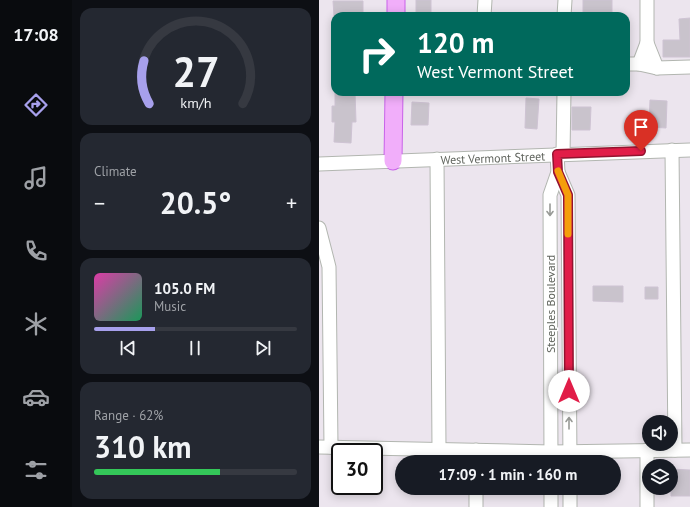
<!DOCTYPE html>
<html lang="en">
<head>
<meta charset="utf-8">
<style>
  body { margin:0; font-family:"PT Sans",sans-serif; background:#242831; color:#f1f3f6; height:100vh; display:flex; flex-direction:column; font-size:15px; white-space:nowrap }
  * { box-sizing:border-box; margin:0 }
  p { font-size:13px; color:#9ea1a6 }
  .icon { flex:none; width:22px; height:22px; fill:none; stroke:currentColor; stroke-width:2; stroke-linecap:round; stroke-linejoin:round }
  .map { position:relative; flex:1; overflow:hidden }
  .panel { display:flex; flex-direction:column; gap:8px; padding:8px; background:#0d0f14; width:247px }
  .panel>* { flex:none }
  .hud { position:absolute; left:12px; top:12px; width:299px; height:84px; border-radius:12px; box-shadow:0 2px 10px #0003; background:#00695c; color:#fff; overflow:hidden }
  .buttons { position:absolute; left:323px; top:415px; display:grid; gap:8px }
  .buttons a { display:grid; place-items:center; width:36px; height:36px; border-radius:50%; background:#171b24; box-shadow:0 2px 10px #0003; font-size:20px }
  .speed { position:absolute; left:12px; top:443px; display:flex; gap:8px; font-size:20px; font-weight:700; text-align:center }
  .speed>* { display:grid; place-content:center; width:52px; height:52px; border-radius:50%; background:#171b24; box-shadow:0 2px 10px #0003; line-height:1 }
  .speed .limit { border:2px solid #111; border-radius:6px; background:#fff; color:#111 }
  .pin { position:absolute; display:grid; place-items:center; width:34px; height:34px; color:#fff; margin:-41px -17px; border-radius:50% 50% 50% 0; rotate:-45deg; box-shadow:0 0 4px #0007 }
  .pin .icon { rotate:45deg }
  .me { position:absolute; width:44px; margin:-22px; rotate:0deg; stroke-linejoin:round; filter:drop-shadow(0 0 3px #0008) }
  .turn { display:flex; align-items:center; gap:14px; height:84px; padding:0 20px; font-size:18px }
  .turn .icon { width:52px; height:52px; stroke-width:2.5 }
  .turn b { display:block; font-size:28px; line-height:34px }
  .big { font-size:30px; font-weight:700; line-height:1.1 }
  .panel .card { flex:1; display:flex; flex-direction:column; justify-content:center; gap:6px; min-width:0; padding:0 14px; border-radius:12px; background:#242831 }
  .panel .dial { align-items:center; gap:0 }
  .dial svg { height:104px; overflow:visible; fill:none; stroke:#363941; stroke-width:7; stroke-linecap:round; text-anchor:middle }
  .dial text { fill:#f1f3f6; stroke:none }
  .song { display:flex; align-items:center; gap:12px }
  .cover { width:48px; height:48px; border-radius:6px; background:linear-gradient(135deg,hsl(320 70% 55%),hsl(150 70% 35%)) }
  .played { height:4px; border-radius:2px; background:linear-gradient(90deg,#a7a0ec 30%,#363941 30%) }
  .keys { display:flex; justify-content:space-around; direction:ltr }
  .heat { display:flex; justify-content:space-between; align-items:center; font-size:22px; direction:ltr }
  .charge { height:6px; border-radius:3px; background:linear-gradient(90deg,#34c759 62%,#363941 0) }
  .trip { position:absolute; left:76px; top:455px; width:226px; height:40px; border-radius:20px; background:#171b24; box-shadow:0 2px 10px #0003; font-weight:700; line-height:40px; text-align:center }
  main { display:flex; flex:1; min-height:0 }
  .tab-bar { display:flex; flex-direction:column; width:72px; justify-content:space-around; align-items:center; background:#090b0e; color:#9ea1a6 }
  .tab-bar .icon { width:28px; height:28px }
  .tab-bar .selected { color:#a7a0ec }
  .tab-bar b { font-size:18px; color:#f1f3f6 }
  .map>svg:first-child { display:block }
  .building { fill:#c9c3cc; stroke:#cec3d3 }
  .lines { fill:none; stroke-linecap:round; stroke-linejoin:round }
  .minor-casing { stroke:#b2b6b0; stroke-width:15 }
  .major-casing { stroke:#c863e9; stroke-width:19 }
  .minor { stroke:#fff; stroke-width:13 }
  .major { stroke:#f1aefa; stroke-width:17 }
  .oneway { stroke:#989a96 }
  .route-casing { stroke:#92132f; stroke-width:10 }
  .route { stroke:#e11d48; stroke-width:7 }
  .slow { stroke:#f59e0b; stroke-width:7 }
  .labels { text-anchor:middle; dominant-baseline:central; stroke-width:3; stroke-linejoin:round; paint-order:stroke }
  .street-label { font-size:12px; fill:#60645d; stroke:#fff }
</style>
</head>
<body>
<main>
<nav class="tab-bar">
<b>17:08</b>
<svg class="icon selected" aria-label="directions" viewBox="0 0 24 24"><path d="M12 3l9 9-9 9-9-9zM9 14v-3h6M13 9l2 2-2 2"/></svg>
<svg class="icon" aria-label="music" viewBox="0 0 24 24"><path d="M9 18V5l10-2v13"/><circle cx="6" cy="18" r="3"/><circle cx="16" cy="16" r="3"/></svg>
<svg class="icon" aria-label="phone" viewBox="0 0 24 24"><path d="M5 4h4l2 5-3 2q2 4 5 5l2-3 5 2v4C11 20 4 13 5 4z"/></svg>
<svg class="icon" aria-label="climate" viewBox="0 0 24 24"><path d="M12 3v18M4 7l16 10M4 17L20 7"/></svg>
<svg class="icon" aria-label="car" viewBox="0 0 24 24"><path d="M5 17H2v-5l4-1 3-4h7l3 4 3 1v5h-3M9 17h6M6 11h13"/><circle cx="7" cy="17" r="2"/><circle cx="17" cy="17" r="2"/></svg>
<svg class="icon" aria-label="filters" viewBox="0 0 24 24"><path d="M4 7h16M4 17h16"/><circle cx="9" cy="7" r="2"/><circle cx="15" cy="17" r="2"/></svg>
</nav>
<section class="panel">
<div class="card dial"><svg viewBox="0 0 100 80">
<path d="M14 69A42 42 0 1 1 86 69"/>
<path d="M14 69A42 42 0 0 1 10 36" stroke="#a7a0ec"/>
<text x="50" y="56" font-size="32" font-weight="700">27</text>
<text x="50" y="72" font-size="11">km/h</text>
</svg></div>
<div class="card"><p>Climate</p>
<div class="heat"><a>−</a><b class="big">20.5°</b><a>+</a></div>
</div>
<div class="card">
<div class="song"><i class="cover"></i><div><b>105.0 FM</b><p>Music</p></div></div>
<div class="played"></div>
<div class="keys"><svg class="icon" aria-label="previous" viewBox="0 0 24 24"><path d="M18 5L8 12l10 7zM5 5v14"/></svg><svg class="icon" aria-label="pause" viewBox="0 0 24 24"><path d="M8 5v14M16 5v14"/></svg><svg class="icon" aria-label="next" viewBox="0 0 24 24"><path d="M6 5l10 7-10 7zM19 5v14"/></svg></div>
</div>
<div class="card"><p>Range · 62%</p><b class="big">310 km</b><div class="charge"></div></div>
</section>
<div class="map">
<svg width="371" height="507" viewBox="0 0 371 507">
  <rect width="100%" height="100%" fill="#ece5ee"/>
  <path class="building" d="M97,0h15v16h-15z
    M264,0h29v16h-29z
    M14,1h30v15h-29z
    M371,18v39h-27v-17h17l-1,-21z
    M16,92h20l1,30h-4l-1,21 -17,-1 1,-20h-3v-16h3z
    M207,98l13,1 -2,30 -12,-1z
    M331,100l17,1 -1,27 -17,-1z
    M93,102l17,1 -1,22h-17z
    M253,107h19l-1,23h-18z
    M274,286h30v16l-30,-1z
    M326,287h13v12h-13z
    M352,469l19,1v26h-19z"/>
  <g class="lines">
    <g class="minor-casing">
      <g id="minor">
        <path d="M165,16l1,-16"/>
        <path d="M245,16l1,-16"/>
        <path d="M328,43v-43"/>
        <path d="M307,64h13l18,4 33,-1"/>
        <path d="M320,64l8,-21 10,25"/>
        <path d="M353,150l3,300"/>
        <path d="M244,154l1,-62"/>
        <path d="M118,159l2,290"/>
        <path id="s1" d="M0,164l371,-14"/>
        <path d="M239,172l10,23 2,267"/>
        <path d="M0,228l10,39 2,180"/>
        <path d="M0,447l232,5 139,-2"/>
        <path d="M157,450v12"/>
        <path d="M232,462l-1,-267 8,-23 -1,-18"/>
        <path d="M157,488v19"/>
        <path d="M232,488v19"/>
        <path d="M251,488v19"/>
        <path d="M328,507v-57"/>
      </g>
    </g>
    <g class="major-casing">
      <path id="major" d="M77,16v-16
        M74,161l1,-69"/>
    </g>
    <use href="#minor" class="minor"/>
    <use href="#major" class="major"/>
  </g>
  <defs><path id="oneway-shaft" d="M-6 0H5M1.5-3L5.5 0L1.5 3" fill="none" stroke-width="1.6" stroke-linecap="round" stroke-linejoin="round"/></defs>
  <g class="oneway">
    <use href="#oneway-shaft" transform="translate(231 210) rotate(90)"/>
    <use href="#oneway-shaft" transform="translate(250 423) rotate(-90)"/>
  </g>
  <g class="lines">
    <g class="route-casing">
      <path id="route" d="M250,391l-1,-196 -10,-23 -1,-18 84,-3"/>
    </g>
    <use href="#route" class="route"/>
    <path class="slow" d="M239,171l10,24v39"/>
  </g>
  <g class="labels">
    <g class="street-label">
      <text stroke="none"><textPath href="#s1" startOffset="174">West Vermont Street</textPath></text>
      <text transform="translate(231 304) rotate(-90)">Steeples Boulevard</text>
    </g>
  </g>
</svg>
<div class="buttons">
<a><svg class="icon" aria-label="sound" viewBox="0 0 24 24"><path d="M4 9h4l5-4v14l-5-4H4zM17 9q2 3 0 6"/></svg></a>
<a><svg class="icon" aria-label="layers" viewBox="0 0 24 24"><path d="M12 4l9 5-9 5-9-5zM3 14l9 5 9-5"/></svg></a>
</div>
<div class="speed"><div class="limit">30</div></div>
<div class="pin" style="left:322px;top:151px;background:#d93025"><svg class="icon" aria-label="arrive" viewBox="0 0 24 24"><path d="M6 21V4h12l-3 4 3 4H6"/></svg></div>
<svg class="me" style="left:250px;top:391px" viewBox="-20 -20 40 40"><circle r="19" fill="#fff"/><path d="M0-13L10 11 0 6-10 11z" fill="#e11d48"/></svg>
<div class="trip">17:09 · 1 min · 160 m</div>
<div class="hud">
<div class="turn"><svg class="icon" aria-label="right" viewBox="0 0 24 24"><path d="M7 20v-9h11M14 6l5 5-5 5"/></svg><div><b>120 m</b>West Vermont Street</div></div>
</div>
</div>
</main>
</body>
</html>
